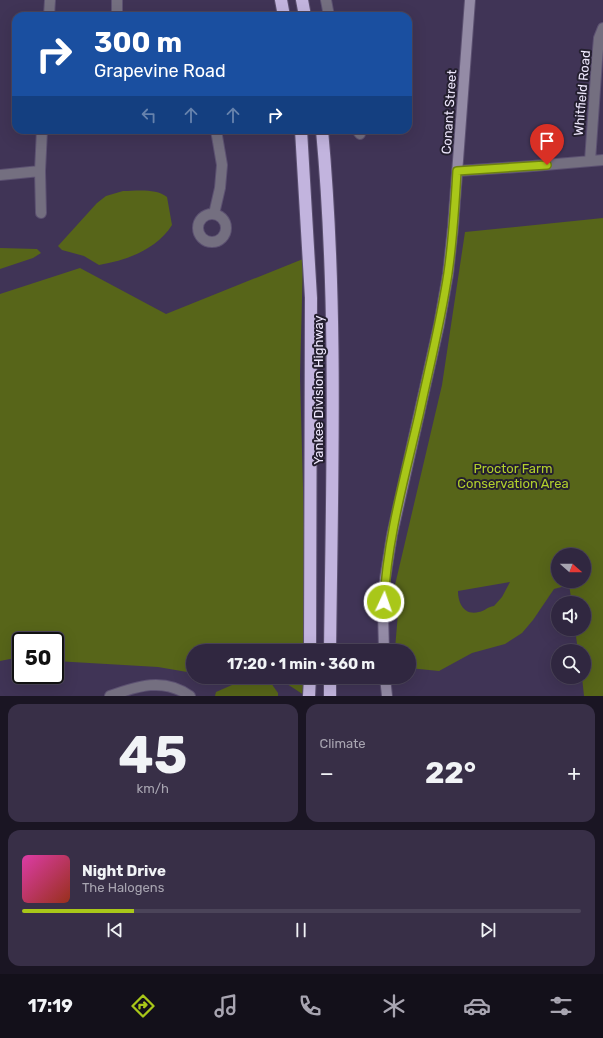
<!DOCTYPE html>
<html lang="en">
<head>
<meta charset="utf-8">
<style>
  body { margin:0; font-family:Rubik,sans-serif; background:#382f47; color:#f1f3f6; height:100vh; display:flex; flex-direction:column; font-size:15px; white-space:nowrap }
  * { box-sizing:border-box; margin:0 }
  p { font-size:13px; color:#a8a5b1 }
  .icon { flex:none; width:22px; height:22px; fill:none; stroke:currentColor; stroke-width:2; stroke-linecap:round; stroke-linejoin:round }
  .map { position:relative; height:696px; overflow:hidden }
  .panel { display:flex; flex-direction:column; gap:8px; padding:8px; background:#1a1523; flex:1 }
  .panel>* { flex:none }
  .hud { position:absolute; left:12px; top:12px; width:400px; height:122px; border-radius:12px; box-shadow:0 4px 16px #0002,0 0 0 1px #4b4459; background:#1a4fa0; color:#fff; overflow:hidden }
  .needle { width:26px; rotate:111deg }
  .controls { position:absolute; left:551px; top:548px; display:grid; gap:8px }
  .controls a { display:grid; place-items:center; width:40px; height:40px; border-radius:50%; background:#302740; box-shadow:0 4px 16px #0002,0 0 0 1px #4b4459; font-size:20px }
  .speed { position:absolute; left:12px; top:632px; display:flex; gap:8px; font-size:20px; font-weight:700; text-align:center }
  .speed>* { display:grid; place-content:center; width:52px; height:52px; border-radius:50%; background:#302740; box-shadow:0 4px 16px #0002,0 0 0 1px #4b4459; line-height:1 }
  .speed .limit { border:2px solid #111; border-radius:6px; background:#fff; color:#111 }
  .pin { position:absolute; display:grid; place-items:center; width:34px; height:34px; color:#fff; margin:-41px -17px; border-radius:50% 50% 50% 0; rotate:-45deg; box-shadow:0 0 4px #0007 }
  .pin .icon { rotate:45deg }
  .me { position:absolute; width:44px; margin:-22px; rotate:3deg; stroke-linejoin:round; filter:drop-shadow(0 0 3px #0008) }
  .turn { display:flex; align-items:center; gap:14px; height:84px; padding:0 16px; font-size:18px }
  .turn .icon { width:52px; height:52px; stroke-width:2.5 }
  .turn b { display:block; font-size:28px; line-height:34px }
  .lanes { display:flex; align-items:center; height:38px; padding:0 16px; background:#0003; justify-content:center; gap:20px; direction:ltr }
  .lanes .off { opacity:.35 }
  .big { font-size:30px; font-weight:700; line-height:1.1 }
  .panel .widget { flex:1; display:flex; flex-direction:column; justify-content:center; gap:6px; min-width:0; padding:0 14px; border-radius:12px; background:#382f47 }
  .panel .dial { align-items:center; gap:0 }
  .dial b { font-size:52px; line-height:1 }
  .song { display:flex; align-items:center; gap:12px }
  .cover { width:48px; height:48px; border-radius:6px; background:linear-gradient(135deg,hsl(320 70% 55%),hsl(10 70% 35%)) }
  .played { height:4px; border-radius:2px; background:linear-gradient(90deg,#a9c719 20%,#4b4459 20%) }
  .keys { display:flex; justify-content:space-around; direction:ltr }
  .heat { display:flex; justify-content:space-between; align-items:center; font-size:22px; direction:ltr }
  .panel .tiles { flex:1; display:grid; gap:8px; grid-template-columns:1fr 1fr }
  .widget:last-child { grid-column:span 2 }
  .trip { position:absolute; left:186px; top:644px; width:230px; height:40px; border-radius:20px; background:#302740; box-shadow:0 4px 16px #0002,0 0 0 1px #4b4459; font-weight:700; line-height:40px; text-align:center }
  .tabs { display:flex; height:64px; justify-content:space-around; align-items:center; background:#13101a; color:#a8a5b1 }
  .tabs .icon { width:28px; height:28px }
  .tabs .on { color:#a9c719 }
  .tabs b { font-size:18px; color:#f1f3f6 }
  .map>svg:first-child { display:block }
  .green { fill:#576519; fill-rule:evenodd }
  .lines { fill:none; stroke-linecap:round; stroke-linejoin:round }
  .street-casing { stroke:#5c5171; stroke-width:12 }
  .secondary-casing { stroke:#5c5171; stroke-width:12 }
  .highway-casing { stroke:#5c5171; stroke-width:14 }
  .street { stroke:#746f80; stroke-width:10 }
  .secondary { stroke:#948ba6; stroke-width:10 }
  .highway { stroke:#c2b4de; stroke-width:12 }
  .route-casing { stroke:#6e8110; stroke-width:10 }
  .route { stroke:#a9c719; stroke-width:7 }
  .labels { text-anchor:middle; dominant-baseline:central; stroke-width:4; stroke-linejoin:round; paint-order:stroke }
  .street-label { font-size:13px; fill:#eee7fd; stroke:#241f2f }
  .park-label { font-size:13px; fill:#b1cf2c; stroke:#241f2f }
</style>
</head>
<body>
<div class="map">
<svg width="603" height="696" viewBox="0 0 603 696">
  <rect width="100%" height="100%" fill="#403456"/>
  <path class="green" d="M123,191c13,0 33,-3 44,6l5,28c-16,25 -45,35 -73,40l-15,-9 -22,-6 -4,-4 39,-43 9,-7z
    M603,218v478h-19l-2,-19h2v-26h-6l-3,-22h9v-26h-12l-3,-18 -15,4 -21,31 -11,13 -17,11 -33,9 -33,18 -30,-3v-17h-14v-2l4,-48 -8,1 51,-217 23,-153zM558,555h26v26h-26zM510,582l-8,15 -8,9c-7,1 -9,5 -15,6 -15,4 -21,-9 -21,-21z
    M0,248l37,1 4,4 -8,5 -33,11z
    M303,259l-3,117 4,149v126h-111v22l-35,-6 -103,-6v-20h-34v18h-11l-10,2v-367l80,-26 86,46z
    M214,677h90v18l-20,-13z
    M249,681h11l11,2 7,10v3h-63l1,-4 16,-7z"/>
  <g class="lines">
    <g class="street-casing">
      <path id="street" d="M117,0v16
        M326,0l3,16
        M49,16l1,-16
        M357,130l3,4
        M590,161l7,-101 2,-22 4,-10
        M457,171l76,-5 70,-6
        M0,175l40,-4
        M41,213l-1,-42 2,-41
        M198 228a14 14 0 1 1 28 0a14 14 0 1 1-28 0Z
        M214,214l6,-26 2,-23 -6,-35
        M110,696c27,-10 54,-19 80,0"/>
    </g>
    <g class="secondary-casing">
      <path id="secondary" d="M384,651l-1,-38 2,-34 7,-44 47,-210 9,-51 5,-47 17,-227
        M385,677l2,19"/>
    </g>
    <g class="highway-casing">
      <path id="highway" d="M281,0l3,16
        M302,0l3,16
        M301,130l10,168 -1,353
        M322,130c16,173 10,347 8,521
        M309,696l1,-19
        M330,696v-19"/>
    </g>
    <use href="#street" class="street"/>
    <use href="#secondary" class="secondary"/>
    <use href="#highway" class="highway"/>
  </g>
  <g class="lines">
    <g class="route-casing">
      <path id="route" d="M384,602c3,-63 21,-126 35,-187 10,-47 22,-94 29,-142 5,-34 7,-68 9,-102l90,-6"/>
    </g>
    <use href="#route" class="route"/>
  </g>
  <g class="labels">
    <g class="street-label">
      <text transform="translate(582 93) rotate(-85)">Whitfield Road</text>
      <text transform="translate(449 112) rotate(-86)">Conant Street</text>
      <text transform="translate(318 390) rotate(-90)">Yankee Division Highway</text>
    </g>
    <g class="park-label">
      <text x="513" y="468">Proctor Farm<tspan x="513" dy="15">Conservation Area</tspan></text>
    </g>
  </g>
</svg>
<div class="controls">
<a><svg class="needle" viewBox="-14 -14 28 28"><path d="M0-13l5 13h-10z" fill="#e53935"/><path d="M0 13l5-13h-10z" fill="#a8a5b1"/></svg></a>
<a><svg class="icon" aria-label="sound" viewBox="0 0 24 24"><path d="M4 9h4l5-4v14l-5-4H4zM17 9q2 3 0 6"/></svg></a>
<a><svg class="icon" aria-label="search" viewBox="0 0 24 24"><circle cx="10" cy="10" r="6"/><path d="M15 15l6 6"/></svg></a>
</div>
<div class="speed"><div class="limit">50</div></div>
<div class="pin" style="left:547px;top:165px;background:#d93025"><svg class="icon" aria-label="arrive" viewBox="0 0 24 24"><path d="M6 21V4h12l-3 4 3 4H6"/></svg></div>
<svg class="me" style="left:384px;top:602px" viewBox="-20 -20 40 40"><circle r="17" fill="#a9c719" stroke="#fff" stroke-width="3"/><path d="M0-11L8 9 0 5-8 9z" fill="#fff"/></svg>
<div class="trip">17:20 · 1 min · 360 m</div>
<div class="hud">
<div class="turn"><svg class="icon" aria-label="right" viewBox="0 0 24 24"><path d="M7 20v-9h11M14 6l5 5-5 5"/></svg><div><b>300 m</b>Grapevine Road</div></div>
<div class="lanes"><svg class="icon off" aria-label="left" viewBox="0 0 24 24"><path d="M17 20v-9H6M10 6l-5 5 5 5"/></svg><svg class="icon off" aria-label="ahead" viewBox="0 0 24 24"><path d="M12 20V5M6 11l6-6 6 6"/></svg><svg class="icon off" aria-label="ahead" viewBox="0 0 24 24"><path d="M12 20V5M6 11l6-6 6 6"/></svg><svg class="icon" aria-label="right" viewBox="0 0 24 24"><path d="M7 20v-9h11M14 6l5 5-5 5"/></svg></div>
</div>
</div>
<section class="panel">
<div class="tiles">
<div class="widget dial"><b>45</b><p>km/h</p></div>
<div class="widget"><p>Climate</p>
<div class="heat"><a>−</a><b class="big">22°</b><a>+</a></div>
</div>
<div class="widget">
<div class="song"><i class="cover"></i><div><b>Night Drive</b><p>The Halogens</p></div></div>
<div class="played"></div>
<div class="keys"><svg class="icon" aria-label="previous" viewBox="0 0 24 24"><path d="M18 5L8 12l10 7zM5 5v14"/></svg><svg class="icon" aria-label="pause" viewBox="0 0 24 24"><path d="M8 5v14M16 5v14"/></svg><svg class="icon" aria-label="next" viewBox="0 0 24 24"><path d="M6 5l10 7-10 7zM19 5v14"/></svg></div>
</div>
</div>
</section>
<nav class="tabs">
<b>17:19</b>
<svg class="icon on" aria-label="directions" viewBox="0 0 24 24"><path d="M12 3l9 9-9 9-9-9zM9 14v-3h6M13 9l2 2-2 2"/></svg>
<svg class="icon" aria-label="music" viewBox="0 0 24 24"><path d="M9 18V5l10-2v13"/><circle cx="6" cy="18" r="3"/><circle cx="16" cy="16" r="3"/></svg>
<svg class="icon" aria-label="phone" viewBox="0 0 24 24"><path d="M5 4h4l2 5-3 2q2 4 5 5l2-3 5 2v4C11 20 4 13 5 4z"/></svg>
<svg class="icon" aria-label="climate" viewBox="0 0 24 24"><path d="M12 3v18M4 7l16 10M4 17L20 7"/></svg>
<svg class="icon" aria-label="car" viewBox="0 0 24 24"><path d="M5 17H2v-5l4-1 3-4h7l3 4 3 1v5h-3M9 17h6M6 11h13"/><circle cx="7" cy="17" r="2"/><circle cx="17" cy="17" r="2"/></svg>
<svg class="icon" aria-label="filters" viewBox="0 0 24 24"><path d="M4 7h16M4 17h16"/><circle cx="9" cy="7" r="2"/><circle cx="15" cy="17" r="2"/></svg>
</nav>
</body>
</html>
